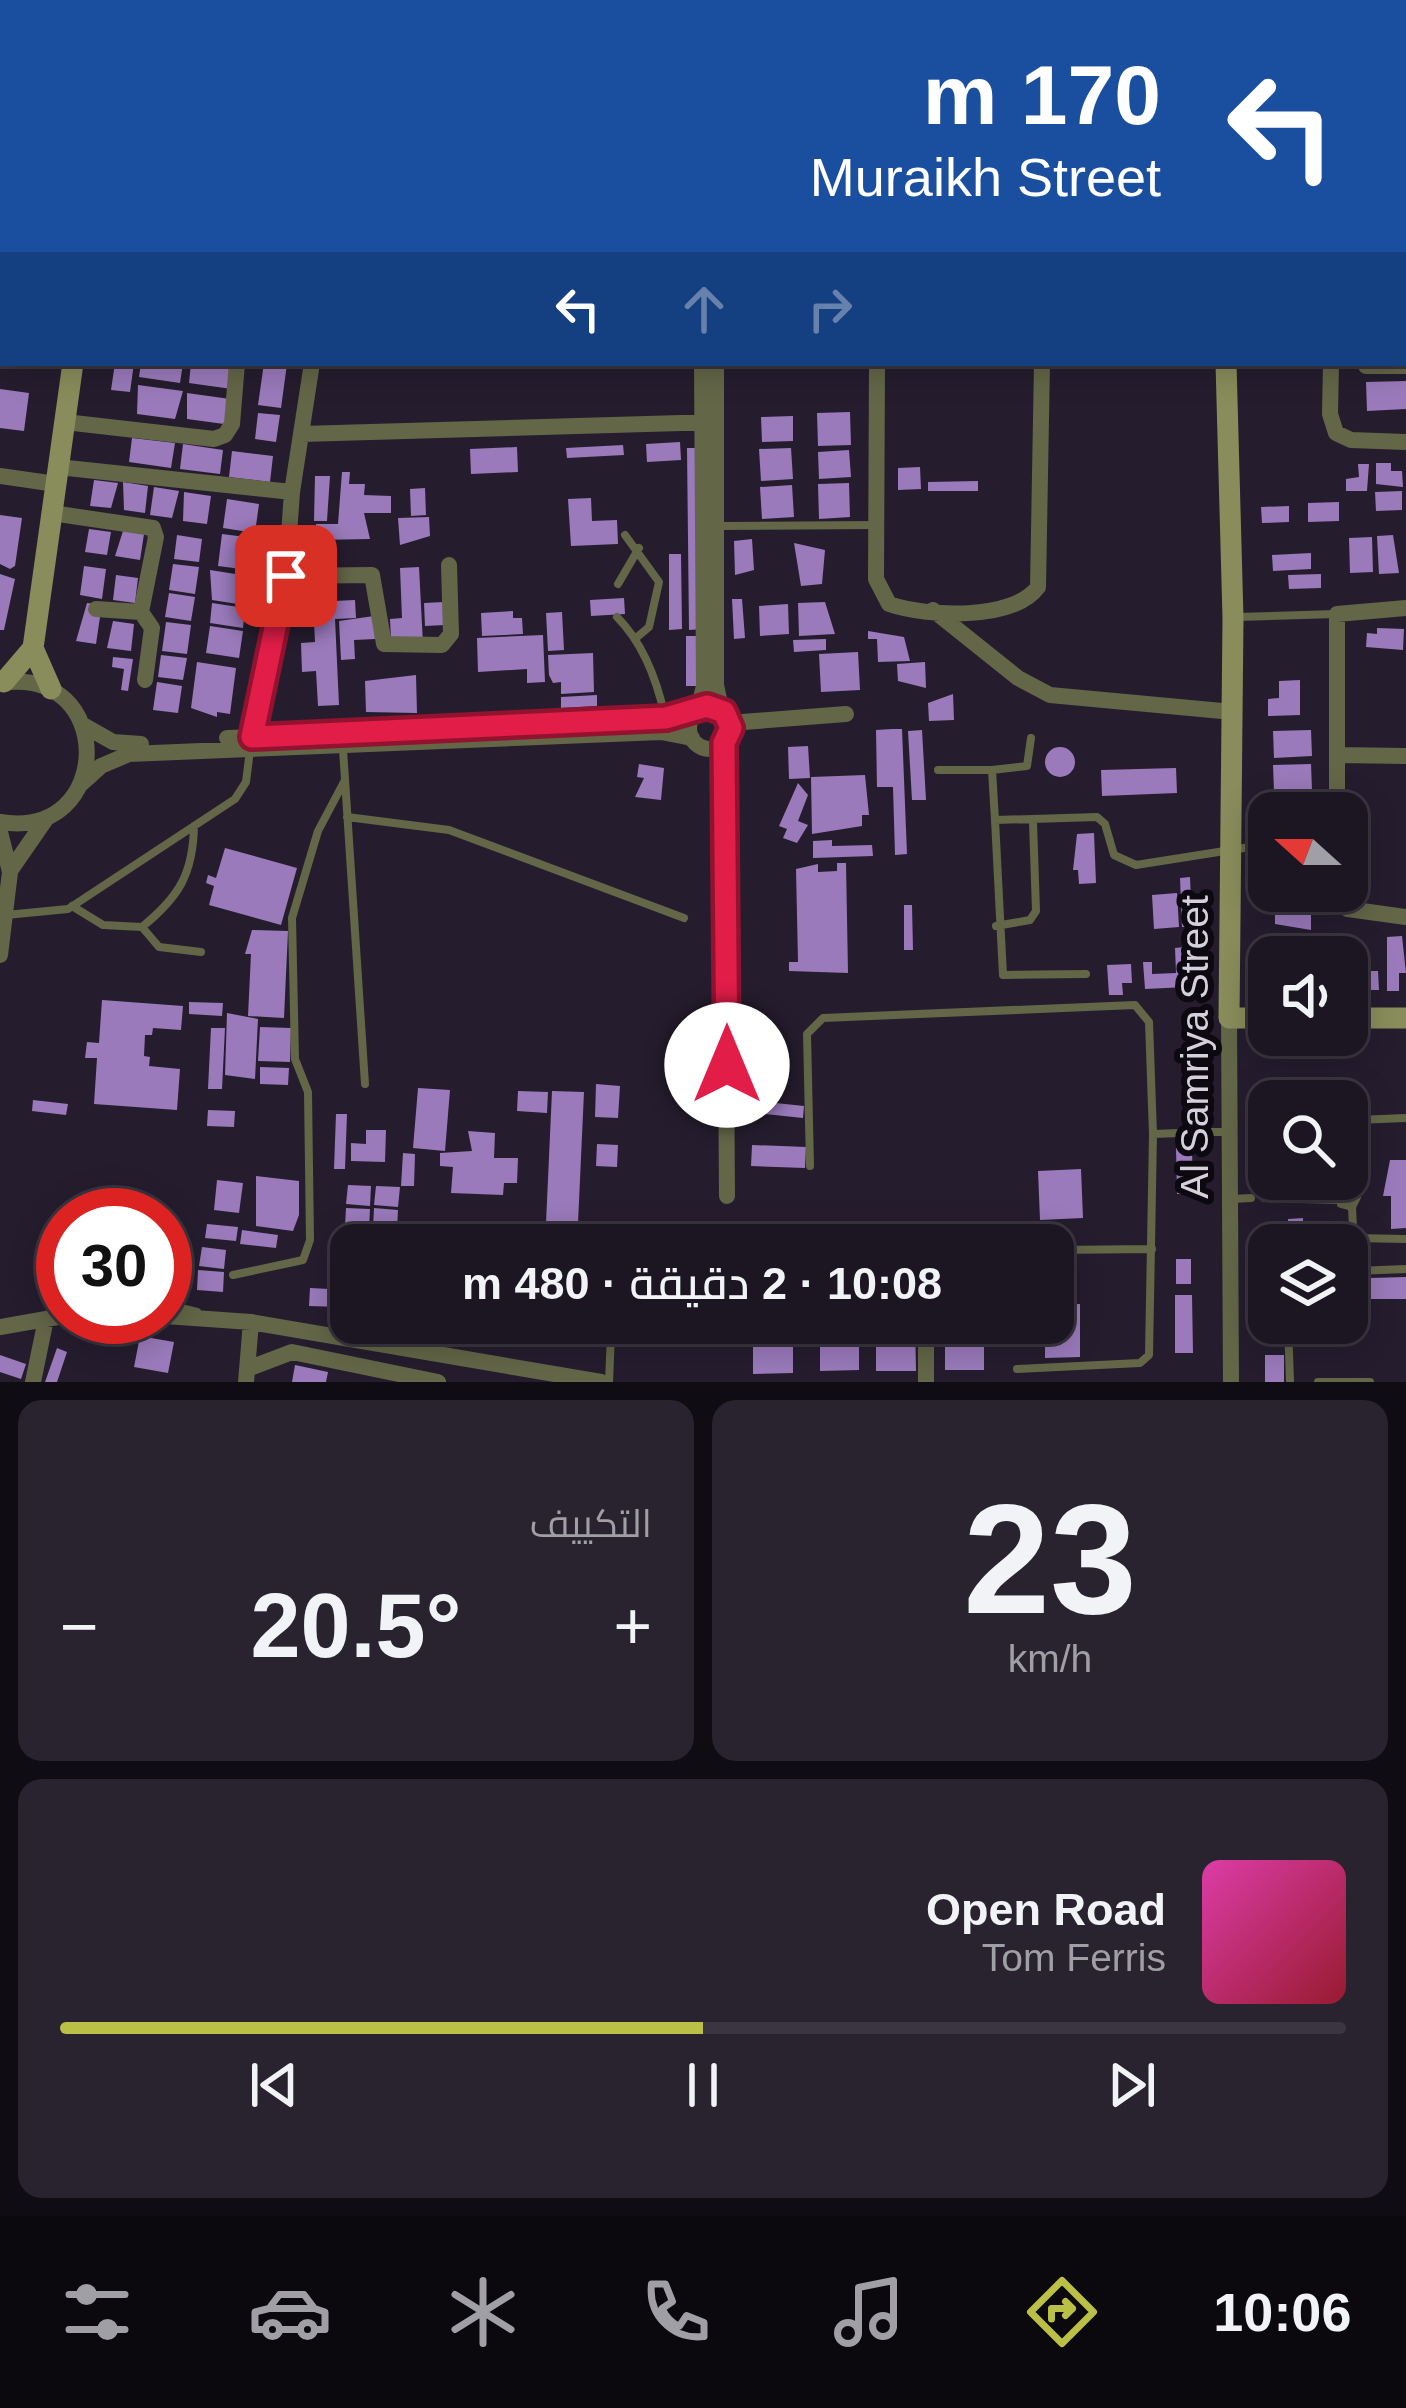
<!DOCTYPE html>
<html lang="ar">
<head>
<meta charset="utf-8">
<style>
  body { margin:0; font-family:Helvetica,Cairo,sans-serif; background:#29232f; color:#f1f3f6; direction:rtl; height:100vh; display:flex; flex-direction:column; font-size:45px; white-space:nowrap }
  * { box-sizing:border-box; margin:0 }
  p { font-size:39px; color:#a09fa5 }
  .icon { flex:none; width:66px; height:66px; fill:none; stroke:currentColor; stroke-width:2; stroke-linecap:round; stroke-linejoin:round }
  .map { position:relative; height:1382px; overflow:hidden; direction:ltr }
  .side { display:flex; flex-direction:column; gap:18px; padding:18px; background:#0f0c13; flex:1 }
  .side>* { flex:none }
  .banner { position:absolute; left:0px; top:0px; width:1407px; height:366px; box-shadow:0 6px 30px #0003,0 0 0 3px #3a3540; direction:rtl; background:#1a4fa0; color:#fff; overflow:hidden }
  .needle { width:78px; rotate:291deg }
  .tools { position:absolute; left:1248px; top:792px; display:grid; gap:24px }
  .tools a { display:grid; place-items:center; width:120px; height:120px; border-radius:24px; background:#1c1622; box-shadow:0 6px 30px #0003,0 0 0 3px #3a3540; font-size:60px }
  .speed { position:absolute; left:36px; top:1188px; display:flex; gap:24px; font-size:60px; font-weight:700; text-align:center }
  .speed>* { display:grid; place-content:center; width:156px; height:156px; border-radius:50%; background:#1c1622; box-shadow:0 6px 30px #0003,0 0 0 3px #3a3540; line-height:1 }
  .speed .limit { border:18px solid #d22; background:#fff; color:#111 }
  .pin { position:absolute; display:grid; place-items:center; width:102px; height:102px; color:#fff; margin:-51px; border-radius:24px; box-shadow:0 6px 18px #0006 }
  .me { position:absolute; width:132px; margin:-66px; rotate:0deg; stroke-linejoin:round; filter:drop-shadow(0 0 9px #0008) }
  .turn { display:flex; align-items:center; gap:42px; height:252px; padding:0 48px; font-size:54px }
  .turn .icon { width:156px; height:156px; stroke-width:2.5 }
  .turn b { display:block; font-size:84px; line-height:102px }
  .lanes { display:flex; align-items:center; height:114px; padding:0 48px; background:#0003; justify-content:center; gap:60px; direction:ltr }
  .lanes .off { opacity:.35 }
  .big { font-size:90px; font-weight:600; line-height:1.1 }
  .side .card { flex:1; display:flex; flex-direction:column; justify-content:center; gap:18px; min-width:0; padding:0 42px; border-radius:24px; background:#29232f }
  .side .dial { align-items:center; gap:0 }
  .dial b { font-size:156px; line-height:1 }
  .song { display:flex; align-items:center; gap:36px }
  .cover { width:144px; height:144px; border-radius:18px; background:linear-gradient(135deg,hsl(320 70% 55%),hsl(350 70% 35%)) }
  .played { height:12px; border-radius:6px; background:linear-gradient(90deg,#bac045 50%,#3a3540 50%) }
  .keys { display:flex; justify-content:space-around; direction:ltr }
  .heat { display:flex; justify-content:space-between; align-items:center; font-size:66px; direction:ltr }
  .side .tiles { flex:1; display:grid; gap:18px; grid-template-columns:1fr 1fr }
  .card:last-child { grid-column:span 2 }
  .trip { position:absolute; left:330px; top:1224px; width:744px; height:120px; border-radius:24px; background:#1c1622; box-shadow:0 6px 30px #0003,0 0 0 3px #3a3540; font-weight:600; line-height:120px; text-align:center; direction:rtl }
  .tabs { display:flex; height:192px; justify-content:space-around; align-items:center; background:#0b090e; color:#a09fa5 }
  .tabs .icon { width:84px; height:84px }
  .tabs .on { color:#bac045 }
  .tabs b { font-size:54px; color:#f1f3f6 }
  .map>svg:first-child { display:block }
  .building { fill:#9a7abb }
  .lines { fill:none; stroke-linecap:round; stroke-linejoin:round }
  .lane { stroke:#636647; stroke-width:8 }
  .street { stroke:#636647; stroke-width:16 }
  .secondary { stroke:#898d5b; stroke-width:21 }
  .route-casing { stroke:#92132f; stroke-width:30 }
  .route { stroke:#e11d48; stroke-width:21 }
  .labels { text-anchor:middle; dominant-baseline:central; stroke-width:12; stroke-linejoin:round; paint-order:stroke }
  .street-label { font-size:39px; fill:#d5d0db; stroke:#0d0910 }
</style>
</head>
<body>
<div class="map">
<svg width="1406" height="1382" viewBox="0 0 1406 1382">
  <rect width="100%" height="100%" fill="#251d2e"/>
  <path class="building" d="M115,363h19l-4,29 -19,-2z
    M141,363h42l-3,20 -41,-6z
    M191,363h45l-4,26 -43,-6z
    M264,363l23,1 -6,44 -23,-3z
    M1406,381v28l-39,2 -1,-29z
    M138,385l45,6 -8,28 -38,-5z
    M0,389l29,4 -5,38 -24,-3z
    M187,393l43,6 -6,25 -37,-5z
    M850,412l1,33 -33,1 -1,-33z
    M258,413l22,2 -4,27 -21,-3z
    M793,416v25l-31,1 -1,-25z
    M132,438l43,5 -4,25 -42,-6z
    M680,442l1,18 -34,2 -1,-18z
    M183,444l40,6 -3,24 -40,-5z
    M623,445l1,10 -57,3 -1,-10z
    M517,447l1,25 -47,2 -1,-25z
    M687,448h13l2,181 -13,1z
    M791,448l2,31 -32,2 -2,-32z
    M849,450l2,27 -32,2 -1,-27z
    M232,451l41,5 -3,26 -41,-5z
    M1376,463h15v8h11l1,16 -27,-3z
    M1358,464h11l-2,27h-21v-12l13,-2z
    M920,467l1,22 -23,1v-22z
    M342,472h8l-1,12h16l-1,11 27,1v17h-27l6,26 -54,1v-16h22z
    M315,476h15l-3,45h-13z
    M94,480l24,3 -7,25 -21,-2z
    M978,481v10h-50v-9z
    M123,482l25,4 -3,27 -21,-3z
    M849,483l1,34 -31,2 -1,-35z
    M792,485l2,32 -32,2 -2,-32z
    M154,487l25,4 -7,27 -22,-3z
    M425,488l1,27 -15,1 -1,-27z
    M1402,491v19l-26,1 -1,-19z
    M184,492l27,4 -4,28 -24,-3z
    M591,498l1,23 25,-1 1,24 -47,2 -3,-47z
    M227,499l32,5 -4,29 -32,-5z
    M1339,502v19l-31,1v-19z
    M1289,506v16l-27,1 -1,-16z
    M0,515l22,3 -7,48 -5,3 -10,-5z
    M429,517l1,19 -30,9 -2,-27z
    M89,529l22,3 -4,23 -22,-3z
    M123,531l21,3 -4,26 -25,-4z
    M222,534l32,4 -5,32 -31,-4z
    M177,535l25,4 -3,23 -25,-3z
    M1393,535l6,38 -20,1 -2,-38z
    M1372,537l1,35 -23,1 -1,-35z
    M752,539l2,31 -19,5 -1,-34z
    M794,543l31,7 -3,34 -21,2z
    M1311,553v16l-38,2 -1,-16z
    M669,554h12l1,75 -13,1z
    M173,564l26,3 -4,27 -26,-4z
    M84,566l22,3 -4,30 -22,-4z
    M419,567l4,77 -32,-4 -1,-21 12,-1 -2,-50z
    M210,570l38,6 -4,29 -32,-5z
    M0,574l15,5 -11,51h-4z
    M1321,574v14l-32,1 -1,-14z
    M116,575l22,3 -3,25 -22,-3z
    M169,593l26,4 -4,24 -26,-4z
    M624,598l1,16 -34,2 -1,-16z
    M732,599h10l3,39 -11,1z
    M355,600l1,18 -21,1 4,86 -21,1 -2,-35 -14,1 -1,-29 14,-1 -2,-40z
    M444,602l1,23 -20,1 -1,-23z
    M825,602l10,32 -36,2 -1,-33z
    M87,603l8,1 5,13 -4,27 -20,-3z
    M212,603l33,5 -2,20 -33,-5z
    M788,604l1,30 -29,2 -1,-30z
    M513,611v7h9l1,16 -41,2 -1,-23z
    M562,612l2,38 -16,1 -2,-38z
    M374,616l1,23 -21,1 1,19 -14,1 -2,-39z
    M113,621l21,3 -3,27 -24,-3z
    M166,622l25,3 -4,29 -25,-3z
    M210,626l33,5 -4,27 -33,-5z
    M1377,628l27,1 -1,21 -37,-3 1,-14 10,1z
    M868,631l36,6 6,24 -32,1 -1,-23h-9z
    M543,635l2,47 -18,1v-14l-49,3 -1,-34z
    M686,636h12l1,50h-13z
    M826,639v11l-32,2 -1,-12z
    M858,652l2,38 -39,2 -2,-38z
    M593,653l1,39 -33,2v-12l-8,1 -4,-8 -1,-20z
    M161,655l26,3 -4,22 -25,-3z
    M113,657l20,2 -5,32 -7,-1 3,-21 -12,-2z
    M197,662l39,6 -6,46 -13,-2v5l-26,-9z
    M925,662l1,26 -28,-7 -1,-17z
    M416,675l1,38 -51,-1 -1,-31z
    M1300,680v35l-32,1v-17l11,-1v-17z
    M157,682l25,4 -4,27 -25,-3z
    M953,694l1,26 -25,1 -1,-18z
    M597,695v11l-36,2v-11z
    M892,729h10l5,125 -12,1 -2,-68h-16l-1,-57z
    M922,730l4,70h-14l-4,-69z
    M1311,730l1,26 -38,2 -1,-27z
    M808,746l2,32 -21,1 -1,-32z
    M1045 762a15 15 0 1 1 30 0a15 15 0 1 1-30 0Z
    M639,764l25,4 -3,32 -26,-3 9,-19 -7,-1z
    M1311,764l1,26 -38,1 -1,-26z
    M1176,768l1,25 -75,3 -1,-26z
    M865,775l4,40h-7v11l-50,8 -1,-57z
    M798,783l10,12 -10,26 10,4 -11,18 -14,-5 4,-9 -8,-3z
    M1094,833l2,50 -17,1 -1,-14h-5l4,-36z
    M832,840v6l40,-1 1,11 -60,2v-17z
    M225,848l72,20 -16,57 -72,-20 5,-19 -8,-3 2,-8 8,3z
    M837,863h9l2,110 -59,-2v-9h9l-2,-93 22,-5v8l19,-1z
    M1190,877l2,50h-10l-2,-49z
    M1177,893l2,34 -25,2 -2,-34z
    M1275,900h36v30l-36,-6z
    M904,905h8l1,45h-9z
    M252,930l36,1 -4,87 -36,-2 3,-62h-6z
    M1402,936l4,37h-7v18h-12v-54z
    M1184,947l2,40 -41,2 -2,-27h9v12l24,-1 -1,-25z
    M1131,964l1,19h-10l1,12h-14l-2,-30z
    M1352,971h26l1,19h-27z
    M102,1000l81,6 -2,24 -28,-2 -1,7h-7l-1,21 6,1 -1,9 31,3 -3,41 -83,-6 3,-46h-12l2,-16 12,1z
    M189,1002l34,1 -1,13 -33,-2z
    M227,1013l31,6 -3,60 -30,-4z
    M260,1027l31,1 -1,34 -32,-1z
    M211,1028h14l-3,61h-14z
    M260,1067l29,1 -1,17 -28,-1z
    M596,1084l24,2 -2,32 -23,-1z
    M418,1088l32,2 -5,61 -32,-3z
    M518,1091l30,1 -1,21 -30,-2z
    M552,1091l32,1 -7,153h-32z
    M33,1100l35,4 -2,11 -34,-4z
    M766,1102l38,4 -1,12 -38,-4z
    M208,1110l27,1 -1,16 -27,-1z
    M336,1114h11l-2,55h-11z
    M1258,1126h11v52h-10z
    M366,1130h20l-1,32 -34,-1v-18l15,1z
    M468,1131l27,2 -1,25h24l-1,25h-13l-1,12 -52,-2 2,-26 -13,-1v-13l32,-2z
    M597,1144l21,1 -1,22 -21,-1z
    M752,1145l54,2 -1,21 -54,-2z
    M1176,1148h16l1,46h-16z
    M403,1153l12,1 -1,32h-13z
    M1390,1160h16v68l-15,1v-33h-8z
    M1081,1169l2,49 -43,2 -2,-49z
    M256,1176l43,5v34l-6,16 -37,-5z
    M217,1180l26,3 -4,30 -25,-3z
    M348,1185l23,1 -1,20 -24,-2z
    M376,1186l24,1 -2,20 -24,-2z
    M346,1208l24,1 -1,20 -24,-2z
    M374,1208l24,2 -1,19 -24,-1z
    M1303,1218v8h12v13h19v6h-46v-26z
    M207,1224l31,3 -2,14 -31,-3z
    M242,1230l36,5 -2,13 -36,-4z
    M331,1235l14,1 -3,71 -33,-1 1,-18 19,1z
    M202,1247l24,3 -2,19 -25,-3z
    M1176,1259h15v25h-15z
    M198,1270l26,2 -1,20 -26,-2z
    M1367,1275v23h-20v-22z
    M1406,1277v22h-36l-1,-21z
    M1175,1295h17l1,58h-18z
    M1080,1304v53l-35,1v-35h8v-18z
    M486,1323h46l-1,14 -46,-3z
    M639,1323h54l-1,20 -54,-3z
    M753,1323h40v50l-40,1z
    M820,1323h39v47l-39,1z
    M876,1323h39l1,48h-40z
    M945,1323h39v47h-39z
    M140,1336l34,6 -6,31 -34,-6z
    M57,1348l10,4 -10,30h-12z
    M0,1355l26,9 -5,15 -21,-7z
    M1265,1355h19v27h-19z
    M295,1365l33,7 -2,10h-34z"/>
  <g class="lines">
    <path class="lane" d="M1404,121l2,-3
      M719,526l156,-1
      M625,535l34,47 -10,45 -13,11
      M618,584l21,-36
      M617,617c27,27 40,63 48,100
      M1237,617l99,-3
      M342,734l23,350
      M938,770h54
      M347,817l102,13 235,88
      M995,820l-3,-50 35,-4 4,-28
      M72,906l31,19 39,2c37,-30 51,-53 52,-101
      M6,915l62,-6 167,-110 11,-17 4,-32
      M996,926l34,-6 6,-9 -3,-89
      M142,927l17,20 42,5
      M1086,974l-83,1 -8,-155 102,-3 8,7 9,31 22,10 133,-21
      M1188,1132h40
      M810,1166l-3,-132 16,-16 312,-13 14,17 4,112 26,-1
      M1353,1191l3,-71 50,-2
      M1264,1198l76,2
      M1232,1199l19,-1
      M1352,1207l-11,-3 4,-13 12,6 -5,10 3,64 51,-2
      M1353,1238l53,1
      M1053,1250l99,-1
      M233,1275l70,-15 7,-20 -2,-148 -13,-33 -3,-141 26,-87 27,-51
      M165,1304l32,8
      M1288,1323l2,59
      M579,1335l36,-1 10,-11
      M1017,1369l123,-6 9,-8 4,-221
      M609,1382l2,-48
      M1318,1382h52"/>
    <path class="street" d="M772,0l78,3
      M455,3l1,-3
      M883,3l151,-3
      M1404,103l2,-1
      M1404,286h2
      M0,352h3
      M716,363v322l5,24
      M877,363l-1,216 13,25c38,13 124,17 149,-17l4,-224
      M1331,363l-1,51 6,19 15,7 55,2
      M1366,366h40
      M65,422l149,17 11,-4 7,-11 5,-61
      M301,434l415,-12
      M58,467l234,25
      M0,476l56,8
      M52,513l101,15 3,9 -15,75 -45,-3
      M286,576l86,-1 12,69 58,1 9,-11 -2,-69
      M933,610l85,68 32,17 183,17
      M141,612l11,16 -7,52
      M689 728a21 21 0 1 1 42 0a21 21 0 1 1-42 0Z
      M698,710l6,-24 -2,-323
      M730,723l116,-9
      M83,725l30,17 28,2
      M353,733l340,-19
      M227,738l88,-3
      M724,743l3,453
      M250,748l36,-172 6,-84 20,-129
      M1338,755l68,1
      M81,784l20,-18 28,-12 532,-22 31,6
      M1337,813v-199l69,-6
      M0,822c115,19 116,-157 1,-139
      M0,832l10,40 -10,83
      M10,871l36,-52
      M1341,891l7,18 58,8
      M1229,1018l2,364
      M165,1316l86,6 350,60
      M0,1327l63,-11
      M247,1369l45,-17 146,30
      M33,1382l13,-63
      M246,1382l5,-60
      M926,1382v-59"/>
    <path class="secondary" d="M115,3v-3
      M1226,3v-3
      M1226,363l7,255 -4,400h40
      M4,682l29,-34
      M51,689l-18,-41 40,-285
      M1347,1018h59"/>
  </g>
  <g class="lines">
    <g class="route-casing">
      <path id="route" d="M286,576l-34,161 414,-19 41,-12 17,6 7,16 -7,15 3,322"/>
    </g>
    <use href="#route" class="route"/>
  </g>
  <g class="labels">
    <g class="street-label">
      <text transform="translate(1194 1047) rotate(-90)">Al Samriya Street</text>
    </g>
  </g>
</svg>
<div class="tools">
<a><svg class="needle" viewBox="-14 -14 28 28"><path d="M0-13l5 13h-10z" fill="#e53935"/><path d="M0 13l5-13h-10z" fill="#a09fa5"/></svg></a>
<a><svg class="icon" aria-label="sound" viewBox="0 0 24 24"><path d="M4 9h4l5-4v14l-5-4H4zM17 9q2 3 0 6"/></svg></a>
<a><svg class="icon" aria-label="search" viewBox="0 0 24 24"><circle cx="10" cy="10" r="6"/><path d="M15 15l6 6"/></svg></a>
<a><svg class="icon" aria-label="layers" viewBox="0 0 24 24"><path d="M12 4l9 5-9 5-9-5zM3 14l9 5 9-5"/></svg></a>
</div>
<div class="speed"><div class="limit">30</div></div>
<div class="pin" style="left:286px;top:576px;background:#d93025"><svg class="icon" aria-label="arrive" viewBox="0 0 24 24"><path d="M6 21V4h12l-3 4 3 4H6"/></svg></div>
<svg class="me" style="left:727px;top:1065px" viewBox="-20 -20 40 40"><circle r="19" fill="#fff"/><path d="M0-13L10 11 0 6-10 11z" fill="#e11d48"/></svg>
<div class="trip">10:08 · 2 دقيقة · 480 m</div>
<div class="banner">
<div class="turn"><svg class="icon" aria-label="left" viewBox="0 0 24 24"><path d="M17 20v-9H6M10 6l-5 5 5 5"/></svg><div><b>170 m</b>Muraikh Street</div></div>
<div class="lanes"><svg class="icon" aria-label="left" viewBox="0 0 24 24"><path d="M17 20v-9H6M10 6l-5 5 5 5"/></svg><svg class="icon off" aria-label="ahead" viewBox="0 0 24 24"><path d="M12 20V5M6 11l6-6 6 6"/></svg><svg class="icon off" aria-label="right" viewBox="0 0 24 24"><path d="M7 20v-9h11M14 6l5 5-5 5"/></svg></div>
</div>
</div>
<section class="side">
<div class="tiles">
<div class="card dial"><b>23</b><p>km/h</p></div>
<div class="card"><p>التكييف</p>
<div class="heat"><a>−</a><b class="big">20.5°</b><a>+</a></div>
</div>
<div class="card">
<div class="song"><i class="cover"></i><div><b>Open Road</b><p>Tom Ferris</p></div></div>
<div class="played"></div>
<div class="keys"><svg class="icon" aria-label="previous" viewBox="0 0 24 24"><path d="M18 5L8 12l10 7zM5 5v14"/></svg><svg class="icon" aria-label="pause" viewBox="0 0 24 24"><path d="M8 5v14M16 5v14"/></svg><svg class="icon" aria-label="next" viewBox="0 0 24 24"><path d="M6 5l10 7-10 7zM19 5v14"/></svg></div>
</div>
</div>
</section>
<nav class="tabs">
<b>10:06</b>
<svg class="icon on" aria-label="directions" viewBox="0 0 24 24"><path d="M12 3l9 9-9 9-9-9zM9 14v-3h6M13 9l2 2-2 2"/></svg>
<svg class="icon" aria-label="music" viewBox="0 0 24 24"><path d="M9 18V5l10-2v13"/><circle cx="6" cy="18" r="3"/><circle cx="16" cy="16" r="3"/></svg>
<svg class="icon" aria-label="phone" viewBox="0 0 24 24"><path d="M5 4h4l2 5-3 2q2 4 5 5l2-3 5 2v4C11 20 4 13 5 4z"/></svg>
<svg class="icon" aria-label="climate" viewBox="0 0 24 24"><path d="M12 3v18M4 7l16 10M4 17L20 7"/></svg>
<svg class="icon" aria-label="car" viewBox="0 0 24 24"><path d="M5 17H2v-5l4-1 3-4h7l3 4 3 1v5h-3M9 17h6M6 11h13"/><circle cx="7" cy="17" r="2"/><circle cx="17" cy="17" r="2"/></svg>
<svg class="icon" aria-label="filters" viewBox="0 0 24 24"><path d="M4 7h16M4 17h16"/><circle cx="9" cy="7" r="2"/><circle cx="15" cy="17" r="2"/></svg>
</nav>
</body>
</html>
